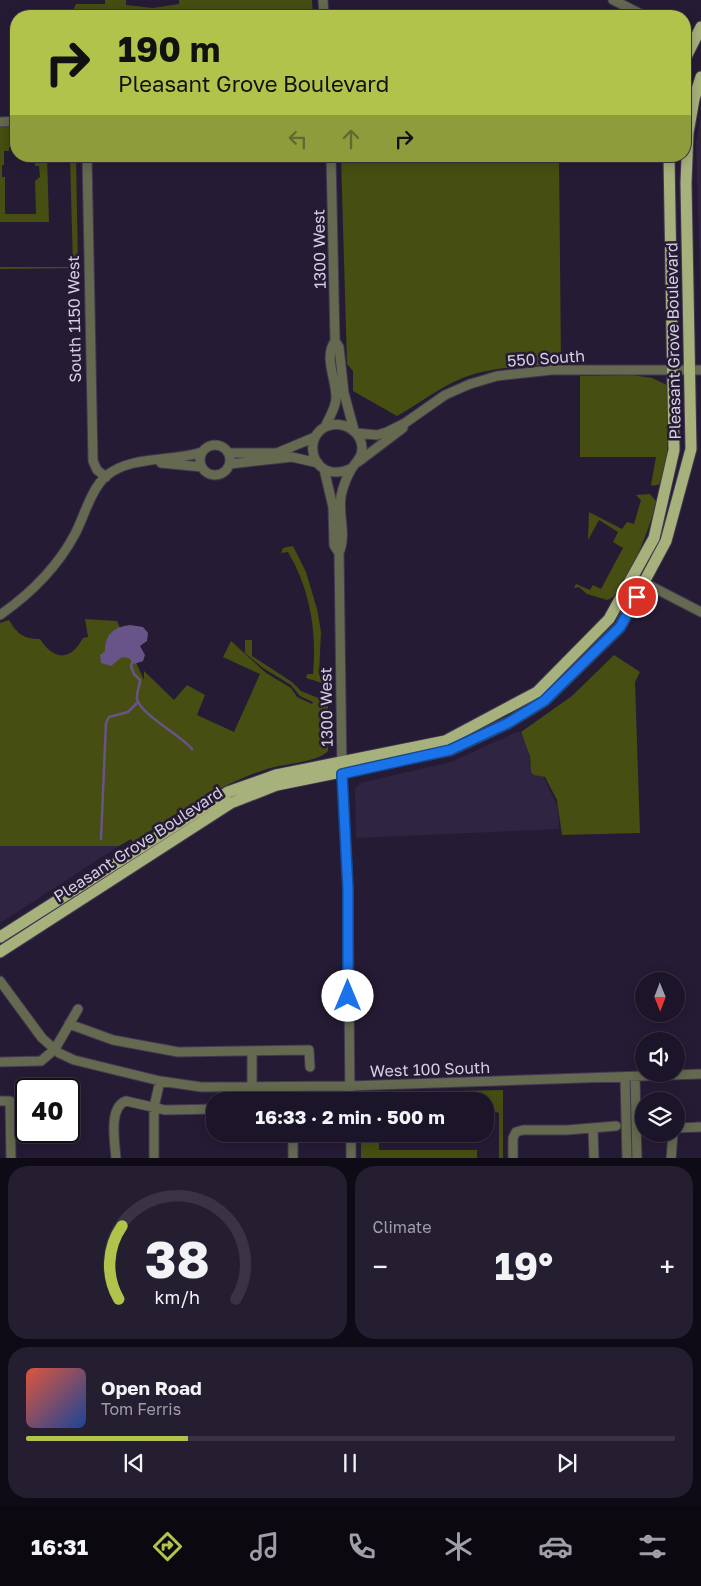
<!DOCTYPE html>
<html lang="en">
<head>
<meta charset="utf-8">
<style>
  body { margin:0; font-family:"Golos Text",sans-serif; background:#251d30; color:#f1f3f6; height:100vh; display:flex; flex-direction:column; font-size:19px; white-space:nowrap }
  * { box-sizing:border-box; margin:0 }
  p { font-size:16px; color:#a09ea8 }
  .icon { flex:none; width:28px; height:28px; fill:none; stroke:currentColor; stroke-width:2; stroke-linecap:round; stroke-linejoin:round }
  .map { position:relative; height:1158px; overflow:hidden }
  .panel { display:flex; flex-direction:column; gap:8px; padding:8px; background:#0f0b16; flex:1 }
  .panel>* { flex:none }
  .top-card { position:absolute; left:10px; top:10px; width:681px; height:152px; border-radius:20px; box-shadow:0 2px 12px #0003,0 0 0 1px #3a3345; background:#b2c34c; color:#111; overflow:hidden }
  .needle { width:32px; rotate:179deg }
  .fabs { position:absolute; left:635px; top:972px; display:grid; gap:10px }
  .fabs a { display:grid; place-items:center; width:50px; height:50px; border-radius:50%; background:#1c1428; box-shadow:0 2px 12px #0003,0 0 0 1px #3a3345; font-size:25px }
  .speed { position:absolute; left:15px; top:1078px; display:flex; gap:10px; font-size:25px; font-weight:700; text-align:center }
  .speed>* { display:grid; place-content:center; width:65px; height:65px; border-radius:50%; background:#1c1428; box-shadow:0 2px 12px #0003,0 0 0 1px #3a3345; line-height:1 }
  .speed .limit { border:2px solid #111; border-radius:8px; background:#fff; color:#111 }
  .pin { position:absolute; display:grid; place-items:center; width:42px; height:42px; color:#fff; margin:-21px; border:2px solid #fff; border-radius:50%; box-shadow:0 1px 5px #0007 }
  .me { position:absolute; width:55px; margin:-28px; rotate:0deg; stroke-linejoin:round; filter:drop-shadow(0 0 4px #0008) }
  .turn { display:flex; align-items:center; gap:18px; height:105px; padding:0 25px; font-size:22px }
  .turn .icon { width:65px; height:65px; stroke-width:2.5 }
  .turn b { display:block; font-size:35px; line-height:42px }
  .lanes { display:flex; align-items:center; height:48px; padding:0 25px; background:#0003; justify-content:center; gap:25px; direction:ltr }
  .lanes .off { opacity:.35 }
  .big { font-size:38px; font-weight:700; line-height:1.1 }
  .panel .card { flex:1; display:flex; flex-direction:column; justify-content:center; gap:8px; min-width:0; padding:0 18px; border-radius:20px; background:#251d30 }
  .panel .dial { align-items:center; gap:0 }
  .dial svg { height:130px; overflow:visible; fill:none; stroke:#3a3345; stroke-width:7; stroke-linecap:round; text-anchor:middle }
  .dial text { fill:#f1f3f6; stroke:none }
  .song { display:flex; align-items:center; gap:15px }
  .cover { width:60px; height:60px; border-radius:8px; background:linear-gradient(135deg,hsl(10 70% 55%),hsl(220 70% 35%)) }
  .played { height:5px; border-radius:2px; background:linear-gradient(90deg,#b2c34c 25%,#3a3345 25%) }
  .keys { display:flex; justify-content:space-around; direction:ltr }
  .heat { display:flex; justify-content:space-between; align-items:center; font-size:28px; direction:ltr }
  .panel .tiles { flex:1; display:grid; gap:8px; grid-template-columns:1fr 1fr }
  .card:last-child { grid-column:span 2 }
  .trip { position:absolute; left:206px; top:1092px; width:288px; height:50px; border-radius:20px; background:#1c1428; box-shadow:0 2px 12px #0003,0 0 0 1px #3a3345; font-weight:700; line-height:50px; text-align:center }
  .menu { display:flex; height:80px; justify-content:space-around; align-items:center; background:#0b0810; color:#a09ea8 }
  .menu .icon { width:35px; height:35px }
  .menu .on { color:#b2c34c }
  .menu b { font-size:22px; color:#f1f3f6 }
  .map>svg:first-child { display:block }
  .built { fill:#302443 }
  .green { fill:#464e12 }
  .water { fill:#695489 }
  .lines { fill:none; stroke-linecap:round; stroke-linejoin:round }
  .stream { stroke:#695489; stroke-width:2.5 }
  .minor-casing { stroke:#423851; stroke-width:11 }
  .major-casing { stroke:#423851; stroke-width:13 }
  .minor { stroke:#646950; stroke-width:9 }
  .major { stroke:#a7b17b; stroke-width:11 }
  .route-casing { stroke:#114b97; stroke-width:12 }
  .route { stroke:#1a73e8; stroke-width:9 }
  .labels { text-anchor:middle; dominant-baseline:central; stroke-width:5; stroke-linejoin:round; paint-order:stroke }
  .street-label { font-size:16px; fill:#d5cfe1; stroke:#261b35 }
</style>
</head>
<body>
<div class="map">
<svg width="701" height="1159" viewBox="0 0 701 1159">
  <rect width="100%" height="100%" fill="#261b35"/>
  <path class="built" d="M701,114v188l-5,-159z
    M519,731l10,18 1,18 12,7 16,33 1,22 -203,9 -1,-49 5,-6 91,-21z
    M85,844l34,2 -119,77v-77z"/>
  <path class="green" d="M105,0h21v5l27,3 26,-4v-4h133l1,16h-243l6,-12h29z
    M0,127h16v20h-7v4h-5v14h-2v12h3v37h31l-1,-33 5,-4 -1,-11h-4v-10h12l2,66h-49z
    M70,156h6l2,112 -78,1v-2h73z
    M341,156h218l2,208c-29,2 -58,2 -87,10 -28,8 -52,28 -77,42l-44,-25v-20l-6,-7z
    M631,375l21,3 15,7c1,17 3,85 -6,97 -3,4 -7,4 -10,3l5,-28h-76v-81z
    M650,494l6,7v5c-6,18 -31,92 -49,94l-20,-6 -8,-7 -5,1 2,-4 14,6 3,-5 8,4 22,-41 -10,-6 5,-10 -19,-12 -11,20 1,-28 33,17 5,-7 7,2 7,-24 -5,-5z
    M293,546l13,26 11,37 4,23 -2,42 3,9 -16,-5 1,-4h6c4,-43 -3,-85 -25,-122l-7,1 2,-5z
    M85,619l32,2 27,59v-9l30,29 13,-15 18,10 -8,20 37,17 26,-58 -37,-17 8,-16 35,32 25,15 6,9 15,7 1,-2 -13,-6 -9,-11 -28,-17 -18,-15v-13h7v16l40,26 9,9 27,11v49c-9,11 -46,13 -61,18 -50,16 -91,45 -134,73l-2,-3 -12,7h-119v-223l9,-3c8,14 15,19 31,19 14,22 31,22 43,-1l5,-1z
    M614,655l26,17 -5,10 5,151 -78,2 -5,-35 -12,-23 -11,-2 -3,-3 -1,-16 -9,-24 51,-36z
    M503,1090v68h-4v-45l-14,-5v-7h-124l4,-8z
    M361,1143h18v7h98v8h-116z"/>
  <path class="water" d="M130,625l13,2 5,6 -1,8 -7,5 5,9 -2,6 -9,3 -5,-6 -7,-1 -11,9 -10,-3 -1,-8 5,-4c0,-17 9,-24 25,-26z"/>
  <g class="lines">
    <path class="stream" d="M133,660l-2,6 3,8 6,6c0,6 -4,13 -3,19 4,16 44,36 55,50
      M101,839l5,-116 3,-6 19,-5 10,-10"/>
    <g class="minor-casing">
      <path id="minor" d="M323,0l1,16
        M613,0l32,16
        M0,122l16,-1
        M87,156l6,305 4,9 9,7
        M335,341l4,6 5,46 10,37
        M325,427c4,-10 10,-17 11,-28 1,-19 -13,-41 -1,-58l-4,-185
        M356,433l21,2 10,-3 18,-9 40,-28 25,-11 27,-8 55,-6h149
        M200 460a15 15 0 1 1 30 0a15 15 0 1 1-30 0Z
        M229,453h48l38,-16
        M358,462l45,-34
        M161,463l41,4
        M230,464l62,-7 26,6
        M324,469l9,38 1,38 5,8
        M639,580l62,32
        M0,615c30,-21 58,-49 75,-81 9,-17 16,-45 31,-58 25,-21 67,-14 96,-24
        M0,981l42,57 17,15 15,7 86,21 41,6 148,-1 352,-12
        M69,1024l44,16 65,12 131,-2 1,17
        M252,1051v36
        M0,1062l41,-1 14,-12 23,-40
        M625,1077l2,82
        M635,1077l2,82
        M0,1101h10l1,58
        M350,1101l-2,-212 -6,-115 -3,-221c8,-19 -1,-37 2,-57 2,-9 6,-20 11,-28 5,-7 10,-11 10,-20 -1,-23 -32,-32 -45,-14 -7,10 -5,24 3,32 10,9 21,7 32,2
        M676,1128l25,-1
        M593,1129l1,30
        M293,1134v25
        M351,1134v25
        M116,1159c-1,-16 -8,-52 10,-58l39,9 50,-1
        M154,1159v-52l6,-26
        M513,1159v-21l3,-6 7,-2h44l49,-4
        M671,1159l2,-25"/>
    </g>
    <g class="major-casing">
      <path id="major" d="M685,59l16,-32
        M0,937l228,-145 48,-17 169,-34 92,-49 72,-73 45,-81 20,-88 -5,-294
        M0,952l231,-149 46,-18 173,-35 58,-27 36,-22 76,-74 46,-86 25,-92 -5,-266 2,-50 6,-34 7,-22"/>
    </g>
    <use href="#minor" class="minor"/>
    <use href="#major" class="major"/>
  </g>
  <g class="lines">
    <g class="route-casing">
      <path id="route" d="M348,996v-107l-6,-115 108,-24 58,-27 36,-22 76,-74 17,-30"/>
    </g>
    <use href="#route" class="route"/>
  </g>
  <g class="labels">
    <g class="street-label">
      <text transform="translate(319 249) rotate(-91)">1300 West</text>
      <text transform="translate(74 319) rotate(-91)">South 1150 West</text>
      <text transform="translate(673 341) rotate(-91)">Pleasant Grove Boulevard</text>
      <text transform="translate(546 358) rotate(-4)">550 South</text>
      <text transform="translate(326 707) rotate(-91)">1300 West</text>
      <text transform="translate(138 844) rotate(-33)">Pleasant Grove Boulevard</text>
      <text transform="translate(430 1069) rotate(-2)">West 100 South</text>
    </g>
  </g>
</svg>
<div class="fabs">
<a><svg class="needle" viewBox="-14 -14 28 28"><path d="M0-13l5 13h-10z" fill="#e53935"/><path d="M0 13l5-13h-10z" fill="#a09ea8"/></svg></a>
<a><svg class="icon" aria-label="sound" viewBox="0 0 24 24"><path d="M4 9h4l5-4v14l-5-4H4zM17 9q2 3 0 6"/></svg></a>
<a><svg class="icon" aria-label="layers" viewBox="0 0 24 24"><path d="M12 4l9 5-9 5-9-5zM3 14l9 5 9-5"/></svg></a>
</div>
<div class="speed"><div class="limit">40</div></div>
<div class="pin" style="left:637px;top:597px;background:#d93025"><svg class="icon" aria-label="arrive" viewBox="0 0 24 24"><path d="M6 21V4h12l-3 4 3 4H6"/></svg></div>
<svg class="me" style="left:348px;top:996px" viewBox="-20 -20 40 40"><circle r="19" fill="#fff"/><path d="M0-13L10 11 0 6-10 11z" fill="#1a73e8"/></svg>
<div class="trip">16:33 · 2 min · 500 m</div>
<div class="top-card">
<div class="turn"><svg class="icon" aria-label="right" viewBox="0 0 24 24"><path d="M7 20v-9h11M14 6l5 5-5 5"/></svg><div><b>190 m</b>Pleasant Grove Boulevard</div></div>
<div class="lanes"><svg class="icon off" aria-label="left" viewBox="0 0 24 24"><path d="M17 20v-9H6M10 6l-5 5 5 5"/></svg><svg class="icon off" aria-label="ahead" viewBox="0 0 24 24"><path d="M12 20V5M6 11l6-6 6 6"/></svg><svg class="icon" aria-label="right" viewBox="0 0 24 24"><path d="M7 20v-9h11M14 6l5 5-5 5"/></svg></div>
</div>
</div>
<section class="panel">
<div class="tiles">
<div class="card dial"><svg viewBox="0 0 100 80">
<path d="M14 69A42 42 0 1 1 86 69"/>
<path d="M14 69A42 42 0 0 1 16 24" stroke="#b2c34c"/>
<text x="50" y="56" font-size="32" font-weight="700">38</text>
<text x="50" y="72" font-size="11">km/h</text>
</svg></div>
<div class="card"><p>Climate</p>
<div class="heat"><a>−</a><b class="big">19°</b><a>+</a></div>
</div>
<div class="card">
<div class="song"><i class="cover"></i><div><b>Open Road</b><p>Tom Ferris</p></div></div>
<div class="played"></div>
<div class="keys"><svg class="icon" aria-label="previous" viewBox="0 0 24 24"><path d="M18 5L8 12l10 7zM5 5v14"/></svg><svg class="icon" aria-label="pause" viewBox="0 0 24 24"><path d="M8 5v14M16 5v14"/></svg><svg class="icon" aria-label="next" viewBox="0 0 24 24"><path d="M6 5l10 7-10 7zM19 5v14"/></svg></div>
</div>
</div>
</section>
<nav class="menu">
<b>16:31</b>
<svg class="icon on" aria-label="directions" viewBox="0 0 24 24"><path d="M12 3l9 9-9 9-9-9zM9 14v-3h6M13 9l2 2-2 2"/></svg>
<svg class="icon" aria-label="music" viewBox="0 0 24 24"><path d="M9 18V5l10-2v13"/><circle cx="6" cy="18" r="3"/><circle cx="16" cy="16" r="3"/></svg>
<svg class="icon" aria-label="phone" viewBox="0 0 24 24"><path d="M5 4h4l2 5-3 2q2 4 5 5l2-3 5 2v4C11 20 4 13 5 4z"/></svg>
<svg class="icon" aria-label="climate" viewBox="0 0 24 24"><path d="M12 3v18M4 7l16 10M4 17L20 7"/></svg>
<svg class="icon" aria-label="car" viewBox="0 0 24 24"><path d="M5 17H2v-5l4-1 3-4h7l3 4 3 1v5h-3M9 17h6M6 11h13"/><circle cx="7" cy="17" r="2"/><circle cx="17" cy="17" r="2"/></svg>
<svg class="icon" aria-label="filters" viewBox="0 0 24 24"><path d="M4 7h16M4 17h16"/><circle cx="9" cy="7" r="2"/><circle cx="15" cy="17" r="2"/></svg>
</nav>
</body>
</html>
